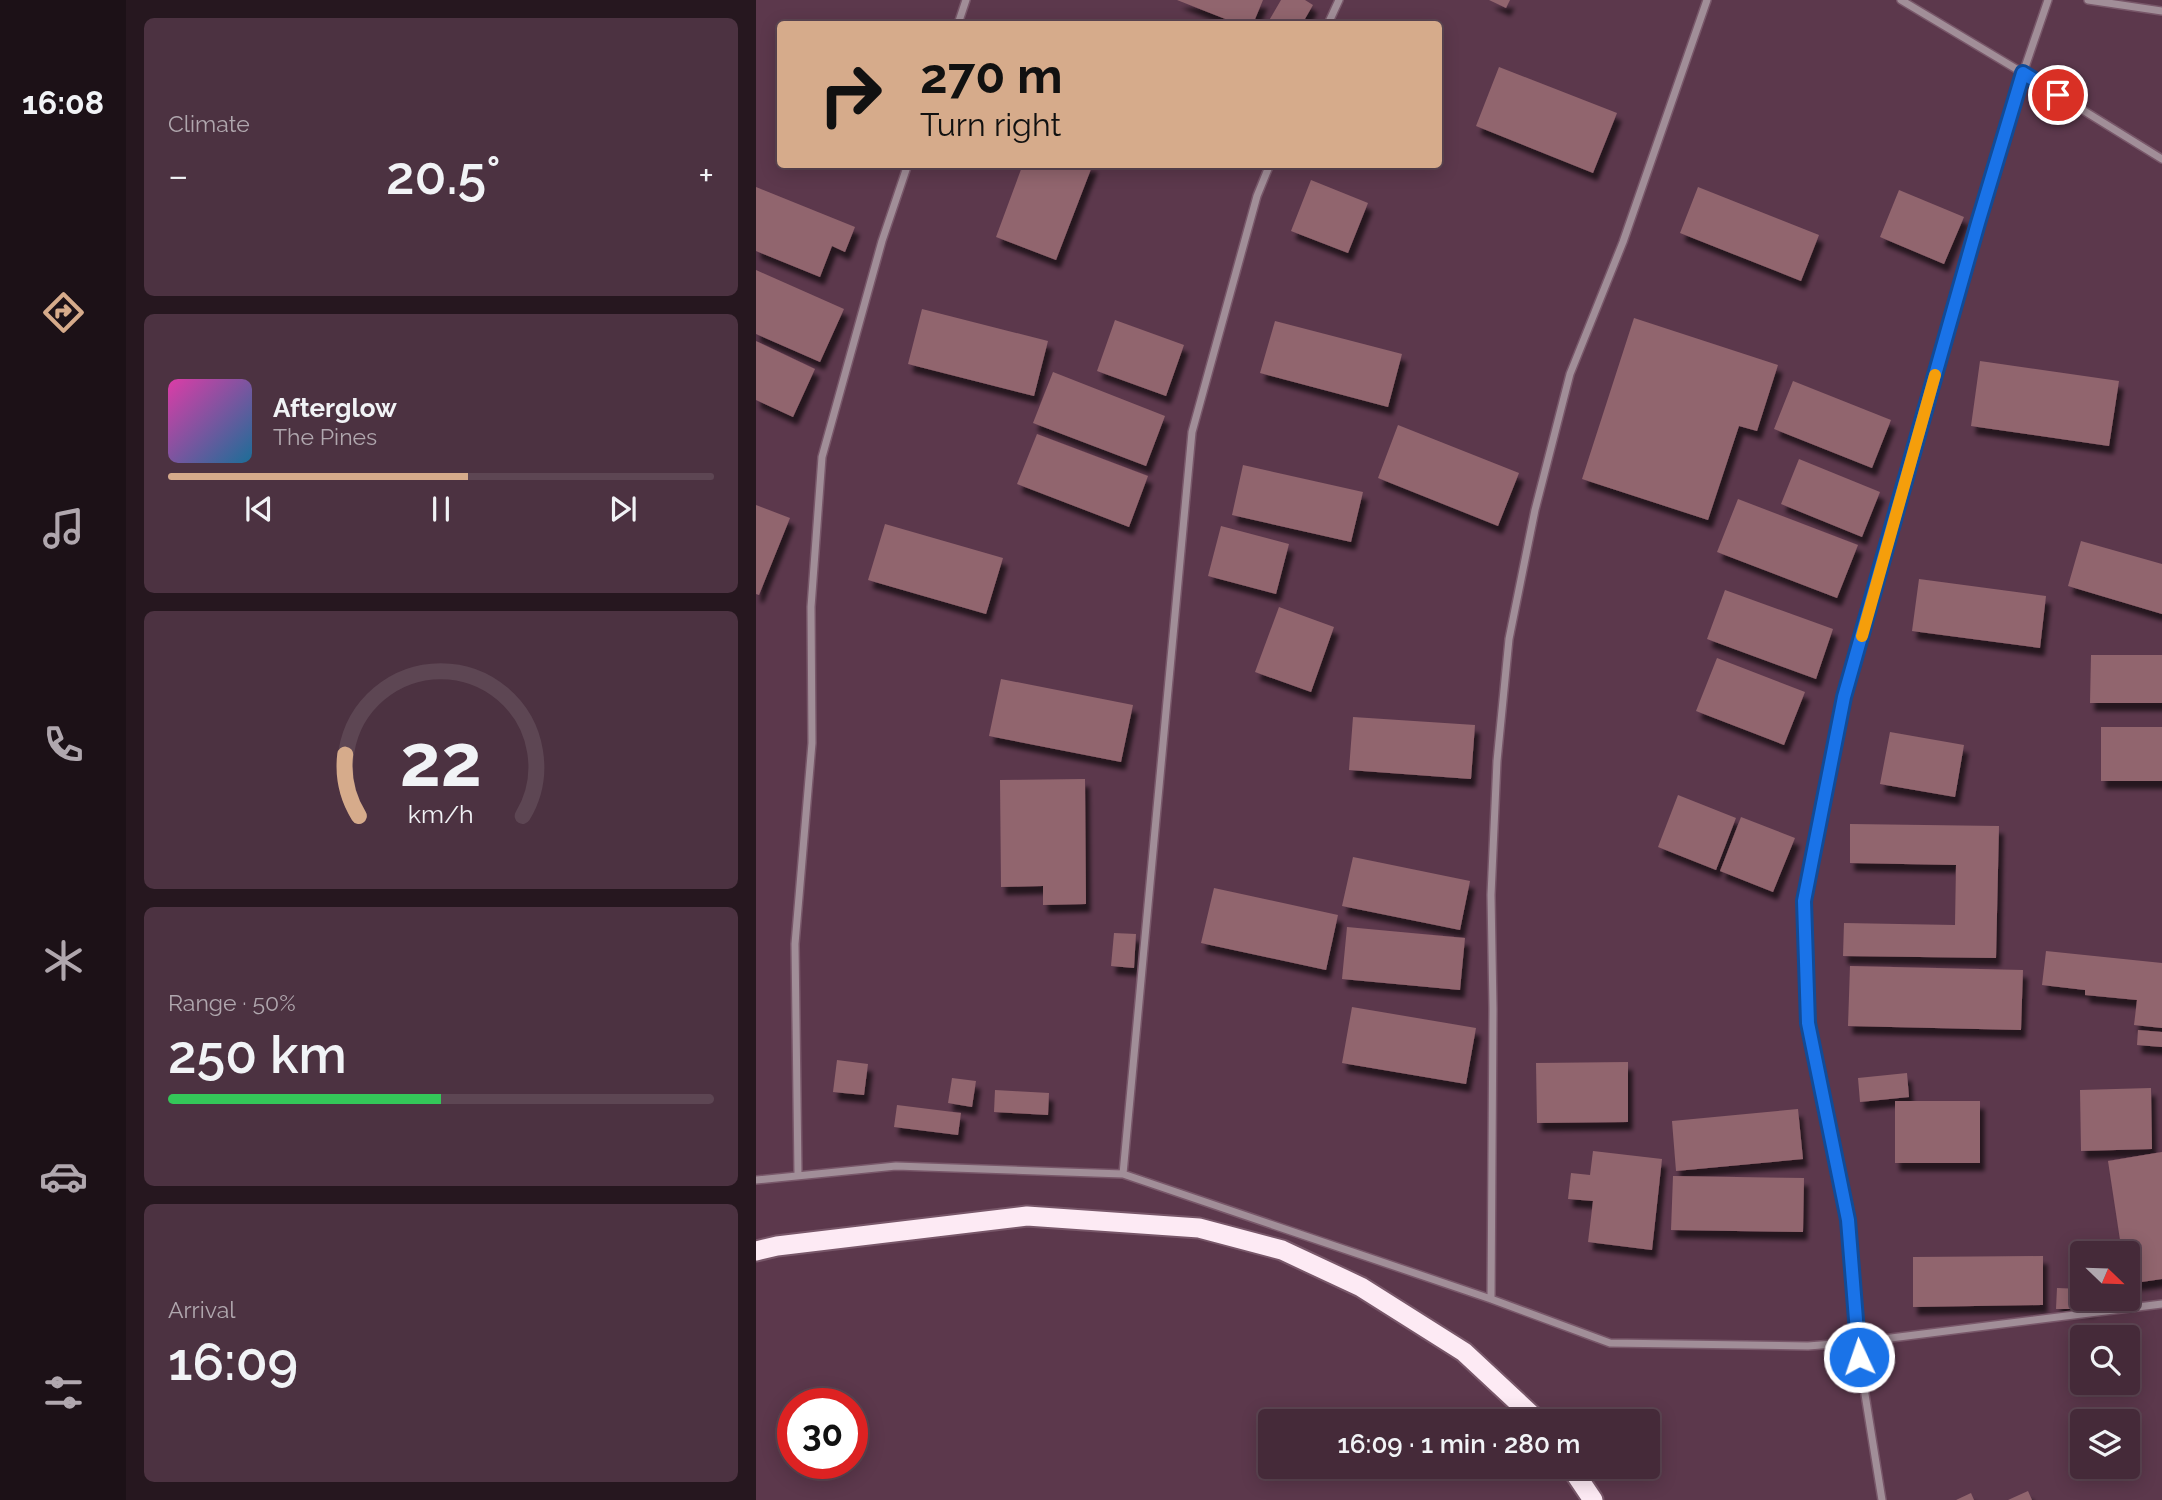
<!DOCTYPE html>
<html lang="en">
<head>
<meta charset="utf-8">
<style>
  body { margin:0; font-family:Raleway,sans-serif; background:#4c3241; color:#f1f3f6; height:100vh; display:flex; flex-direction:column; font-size:26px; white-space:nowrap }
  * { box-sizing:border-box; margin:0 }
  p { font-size:23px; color:#b0a7ae }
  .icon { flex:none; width:38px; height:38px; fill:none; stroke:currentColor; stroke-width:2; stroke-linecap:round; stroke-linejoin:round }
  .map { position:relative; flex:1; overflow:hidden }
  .drawer { display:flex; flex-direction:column; gap:18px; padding:18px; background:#26171f; width:630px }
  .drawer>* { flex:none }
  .banner { position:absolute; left:21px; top:21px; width:665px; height:147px; border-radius:7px; box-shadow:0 4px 18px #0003,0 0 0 2px #5d4653; background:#d6ab8b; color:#111; overflow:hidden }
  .needle { width:46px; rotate:113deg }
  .buttons { position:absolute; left:1314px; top:1241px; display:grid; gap:14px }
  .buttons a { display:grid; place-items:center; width:70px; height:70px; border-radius:7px; background:#452a39; box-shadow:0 4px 18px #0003,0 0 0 2px #5d4653; font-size:35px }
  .speed { position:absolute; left:21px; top:1388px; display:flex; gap:14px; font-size:35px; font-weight:700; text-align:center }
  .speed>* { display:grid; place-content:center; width:91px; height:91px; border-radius:50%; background:#452a39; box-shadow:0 4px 18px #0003,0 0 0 2px #5d4653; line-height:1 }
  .speed .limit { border:10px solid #d22; background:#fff; color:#111 }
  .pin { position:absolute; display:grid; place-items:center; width:60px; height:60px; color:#fff; margin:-30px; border:4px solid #fff; border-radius:50%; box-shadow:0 2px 7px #0007 }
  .me { position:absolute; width:77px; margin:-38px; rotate:357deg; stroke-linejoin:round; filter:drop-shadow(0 0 5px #0008) }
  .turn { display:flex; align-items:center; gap:24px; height:147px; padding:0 28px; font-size:32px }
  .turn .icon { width:91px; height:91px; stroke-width:2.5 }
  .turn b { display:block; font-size:49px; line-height:60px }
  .big { font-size:52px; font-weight:600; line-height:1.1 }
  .drawer .widget { flex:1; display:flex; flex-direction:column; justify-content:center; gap:10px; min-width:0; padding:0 24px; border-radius:10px; background:#4c3241 }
  .drawer .dial { align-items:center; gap:0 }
  .dial svg { height:182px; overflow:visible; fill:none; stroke:#5d4653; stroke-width:7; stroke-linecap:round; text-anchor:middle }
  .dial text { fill:#f1f3f6; stroke:none }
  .song { display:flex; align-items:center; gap:21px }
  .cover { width:84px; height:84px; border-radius:10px; background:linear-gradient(135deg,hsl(320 70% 55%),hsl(200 70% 35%)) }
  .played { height:7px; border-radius:4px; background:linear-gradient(90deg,#d6ab8b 55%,#5d4653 55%) }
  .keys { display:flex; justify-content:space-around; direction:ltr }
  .heat { display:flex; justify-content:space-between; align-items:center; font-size:38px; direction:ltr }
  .charge { height:10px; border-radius:5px; background:linear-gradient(90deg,#34c759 50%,#5d4653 0) }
  .trip { position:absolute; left:502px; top:1409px; width:402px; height:70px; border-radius:7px; background:#452a39; box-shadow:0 4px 18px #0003,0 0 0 2px #5d4653; font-weight:600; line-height:70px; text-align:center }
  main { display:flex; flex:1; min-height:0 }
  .menu { display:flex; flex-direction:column; width:126px; justify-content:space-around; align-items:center; background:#1c1117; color:#b0a7ae }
  .menu .icon { width:49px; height:49px }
  .menu .current { color:#d6ab8b }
  .menu b { font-size:32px; color:#f1f3f6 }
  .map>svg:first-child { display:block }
  .building { fill:#91656e; filter:url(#shadow) }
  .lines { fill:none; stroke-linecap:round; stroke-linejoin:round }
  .minor-casing { stroke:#785769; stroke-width:10 }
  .trunk-casing { stroke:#785769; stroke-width:23 }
  .minor { stroke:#a18e98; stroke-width:7 }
  .trunk { stroke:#fdeaf4; stroke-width:19 }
  .route-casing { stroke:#114b97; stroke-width:18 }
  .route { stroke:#1a73e8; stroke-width:12 }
  .slow { stroke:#f59e0b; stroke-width:12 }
</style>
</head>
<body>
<main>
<nav class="menu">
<b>16:08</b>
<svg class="icon current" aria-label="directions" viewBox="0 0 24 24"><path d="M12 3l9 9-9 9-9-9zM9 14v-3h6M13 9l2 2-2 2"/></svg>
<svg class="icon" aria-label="music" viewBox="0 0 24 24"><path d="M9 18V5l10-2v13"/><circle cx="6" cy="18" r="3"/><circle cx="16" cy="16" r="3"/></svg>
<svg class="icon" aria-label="phone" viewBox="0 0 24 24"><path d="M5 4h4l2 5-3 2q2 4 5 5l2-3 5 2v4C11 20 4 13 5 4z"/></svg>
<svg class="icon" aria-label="climate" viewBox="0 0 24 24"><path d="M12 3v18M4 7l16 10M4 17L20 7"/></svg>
<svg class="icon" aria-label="car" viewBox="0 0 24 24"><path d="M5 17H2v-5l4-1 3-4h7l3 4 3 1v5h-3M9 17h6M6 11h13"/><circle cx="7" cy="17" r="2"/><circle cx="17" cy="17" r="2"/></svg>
<svg class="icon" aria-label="filters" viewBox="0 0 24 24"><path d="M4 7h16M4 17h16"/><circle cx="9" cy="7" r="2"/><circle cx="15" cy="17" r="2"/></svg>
</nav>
<section class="drawer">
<div class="widget"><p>Climate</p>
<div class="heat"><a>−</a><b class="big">20.5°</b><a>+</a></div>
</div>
<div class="widget">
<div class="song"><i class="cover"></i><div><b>Afterglow</b><p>The Pines</p></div></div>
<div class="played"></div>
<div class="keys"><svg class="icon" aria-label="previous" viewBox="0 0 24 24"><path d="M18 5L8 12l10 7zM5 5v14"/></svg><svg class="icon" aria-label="pause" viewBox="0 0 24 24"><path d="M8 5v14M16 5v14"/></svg><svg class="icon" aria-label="next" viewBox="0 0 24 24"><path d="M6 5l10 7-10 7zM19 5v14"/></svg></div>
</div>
<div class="widget dial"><svg viewBox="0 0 100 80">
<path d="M14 69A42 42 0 1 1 86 69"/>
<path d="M14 69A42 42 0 0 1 8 42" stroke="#d6ab8b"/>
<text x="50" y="56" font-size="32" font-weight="700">22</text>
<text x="50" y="72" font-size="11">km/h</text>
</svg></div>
<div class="widget"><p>Range · 50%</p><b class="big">250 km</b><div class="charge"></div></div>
<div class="widget"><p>Arrival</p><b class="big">16:09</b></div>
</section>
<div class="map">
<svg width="1406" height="1500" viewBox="0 0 1406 1500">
  <defs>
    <filter id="shadow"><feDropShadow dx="4.5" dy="8" stdDeviation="2" flood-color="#0009"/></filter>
  </defs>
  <rect width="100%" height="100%" fill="#5c384c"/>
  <path class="building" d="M421,0h86l-10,24h-15z
    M525,0h24l8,5 -11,19h-35z
    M733,0h21l-4,8z
    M743,67l118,46 -24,60 -117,-47z
    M267,164h70l-37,96 -60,-23z
    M555,180l57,23 -20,50 -57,-22z
    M0,187l99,40 -10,25 -13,-6 -12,31 -64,-26z
    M942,187l121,48 -18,46 -121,-48z
    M1143,190l65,27 -20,47 -64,-27z
    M0,270l88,39 -24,53 -64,-28z
    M166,309l126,32 -14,55 -126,-32z
    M878,318l144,47 -21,66 -18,-5 -31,94 -126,-41z
    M359,320l69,25 -18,51 -69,-25z
    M519,321l127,33 -14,53 -128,-34z
    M0,341l59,28 -22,48 -37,-17z
    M1224,361l139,20 -10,65 -138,-20z
    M297,372l112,44 -19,50 -113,-43z
    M1037,381l98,39 -19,48 -98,-39z
    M642,425l121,48 -21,53 -120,-48z
    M281,434l111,42 -19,51 -112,-43z
    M1043,459l81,33 -18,45 -81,-33z
    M487,465l120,27 -12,50 -119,-27z
    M982,499l120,46 -21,53 -120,-46z
    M0,505l34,13 -31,77 -3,-1z
    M129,524l118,34 -17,56 -118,-34z
    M465,526l68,18 -13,50 -68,-18z
    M1325,541l81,23v50l-94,-28z
    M1163,579l127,17 -6,52 -128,-17z
    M969,590l108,39 -17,50 -109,-40z
    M523,607l55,20 -23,65 -56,-20z
    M1335,655h71v48h-72z
    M961,658l88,34 -21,53 -88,-34z
    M245,679l132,26 -12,57 -132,-26z
    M597,717l122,8 -4,54 -122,-9z
    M1345,727h61v54h-61z
    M1134,732l74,13 -9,52 -75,-13z
    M329,779l1,125 -43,1v-19l-42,1 -1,-107z
    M922,795l58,23 -20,52 -58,-23z
    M985,817l54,21 -22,54 -53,-21z
    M1094,824l149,2 -3,132 -153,-2 1,-33 111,2 1,-60 -106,-2z
    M597,857l117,24 -10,49 -118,-24z
    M458,888l124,27 -12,55 -125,-27z
    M591,927l118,11 -5,52 -118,-11z
    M358,933l22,1 -2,34 -23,-2z
    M1290,951l116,12v65l-28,-3 3,-25 -52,-5v-5l-43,-5z
    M1094,966l173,4 -2,60 -173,-4z
    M596,1007l124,21 -10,56 -124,-21z
    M1382,1030l24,2v15l-25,-2z
    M81,1060l31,4 -4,31 -31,-3z
    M872,1062v60l-91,1 -1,-60z
    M1151,1073l2,24 -49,5 -2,-24z
    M196,1078l24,3 -4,26 -24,-4z
    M1395,1088l1,61 -71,2 -1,-61z
    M239,1090l54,3 -1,22 -54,-3z
    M1139,1101h85v62h-85z
    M141,1105l64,8 -3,22 -64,-8z
    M1042,1109l5,50 -127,12 -4,-50z
    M837,1151l69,8 -10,91 -64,-8 5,-41 -25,-2 3,-26 19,2z
    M1406,1152v127l-34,5v-31h-6l-14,-92z
    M917,1176l131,2 -1,54 -132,-2z
    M1287,1256v49l-130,2v-50z
    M1301,1288l25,1v9h9v11h-35z
    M1272,1491l4,9h-24z
    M1215,1493l3,7h-18z"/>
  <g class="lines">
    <g class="minor-casing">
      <path id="minor" d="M1145,0l122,73 -22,70 -157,554 -40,204 4,122 40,197 11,122 303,-38
        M1292,0l-25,73 139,86
        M1332,0l74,11
        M202,24l8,-24
        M572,24l11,-24
        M42,1174l-3,-230 17,-201 -1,-136 11,-150 60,-216 26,-77
        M367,1174l69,-742 65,-236 13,-32
        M0,1180l140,-14 227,8 368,125 119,44 198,3 51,-4v15l23,143
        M735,1299l2,-290 -2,-114 6,-134 12,-122 26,-129 35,-136 53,-132 84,-242"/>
    </g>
    <g class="trunk-casing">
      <path id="trunk" d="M0,1251l21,-5 250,-30 172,12 83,22 79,37 103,65 74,69
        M814,1466l23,34"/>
    </g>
    <use href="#minor" class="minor"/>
    <use href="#trunk" class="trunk"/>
  </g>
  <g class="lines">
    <g class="route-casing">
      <path id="route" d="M1103,1357l-11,-137 -40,-197 -4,-122 40,-204 134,-474 45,-150 35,22"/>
    </g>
    <use href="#route" class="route"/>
    <path class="slow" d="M1106,636l73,-261"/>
  </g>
</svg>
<div class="buttons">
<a><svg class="needle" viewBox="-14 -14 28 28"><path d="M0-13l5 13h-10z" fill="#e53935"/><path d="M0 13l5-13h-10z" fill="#b0a7ae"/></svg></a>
<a><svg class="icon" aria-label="search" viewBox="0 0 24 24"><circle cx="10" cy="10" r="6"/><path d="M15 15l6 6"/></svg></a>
<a><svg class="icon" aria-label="layers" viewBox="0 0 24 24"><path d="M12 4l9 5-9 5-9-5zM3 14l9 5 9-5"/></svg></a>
</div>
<div class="speed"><div class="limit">30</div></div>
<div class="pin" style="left:1302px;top:95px;background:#d93025"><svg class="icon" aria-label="arrive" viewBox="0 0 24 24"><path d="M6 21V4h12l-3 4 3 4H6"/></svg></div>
<svg class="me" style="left:1103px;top:1357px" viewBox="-20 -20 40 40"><circle r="17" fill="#1a73e8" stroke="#fff" stroke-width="3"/><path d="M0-11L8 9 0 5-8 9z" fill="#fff"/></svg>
<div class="trip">16:09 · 1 min · 280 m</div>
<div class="banner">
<div class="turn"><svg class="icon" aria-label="right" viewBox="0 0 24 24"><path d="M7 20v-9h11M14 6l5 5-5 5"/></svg><div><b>270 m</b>Turn right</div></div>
</div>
</div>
</main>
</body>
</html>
